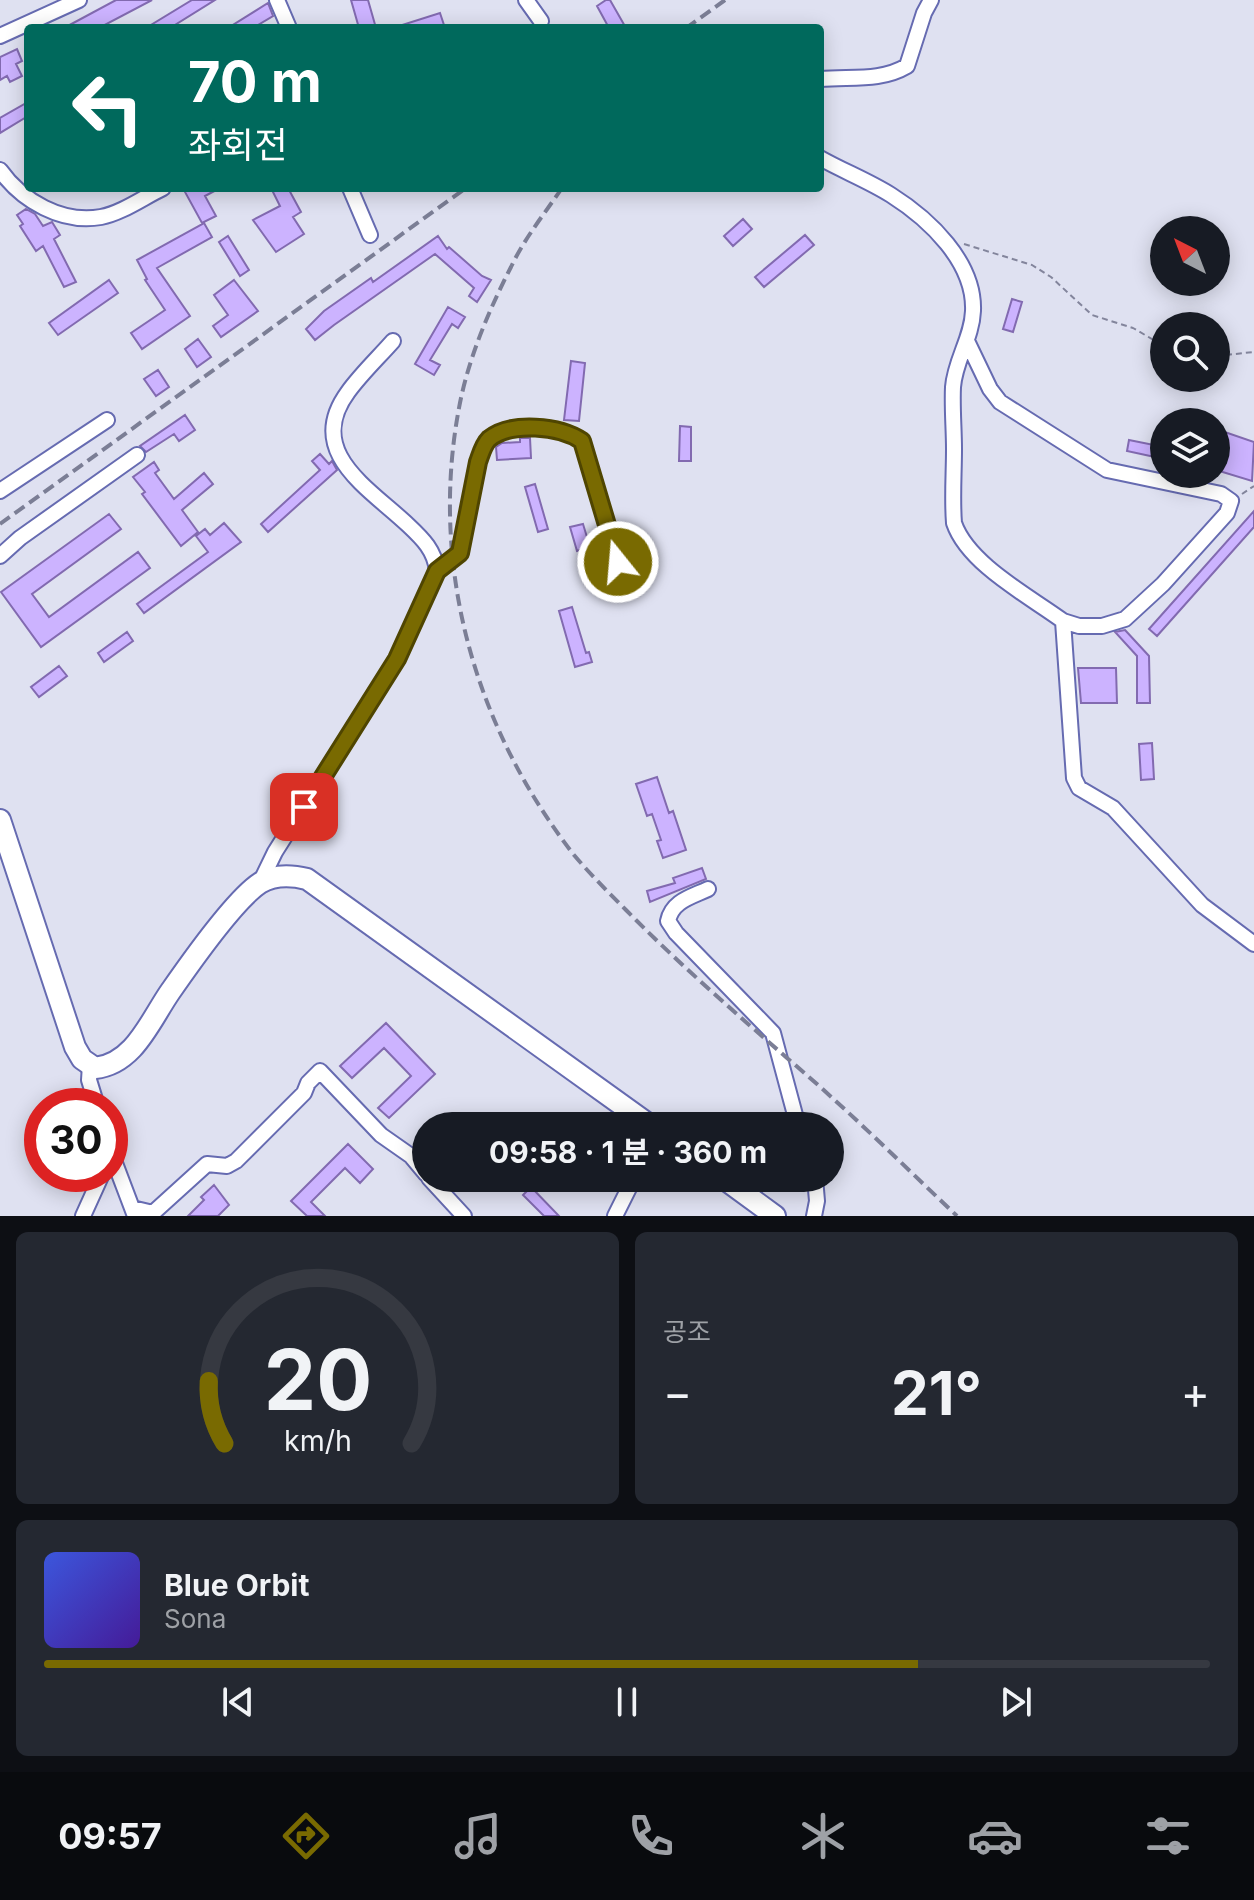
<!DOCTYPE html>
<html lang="ko">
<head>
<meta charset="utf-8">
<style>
  body { margin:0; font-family:Inter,"Noto Sans KR",sans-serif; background:#242831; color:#f1f3f6; height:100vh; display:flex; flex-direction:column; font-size:30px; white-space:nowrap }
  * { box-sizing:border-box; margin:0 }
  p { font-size:26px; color:#9ea1a6 }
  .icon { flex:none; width:44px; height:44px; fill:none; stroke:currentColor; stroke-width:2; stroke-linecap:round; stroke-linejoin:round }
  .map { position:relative; height:1216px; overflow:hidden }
  .sheet { display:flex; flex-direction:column; gap:16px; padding:16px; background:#0d0f14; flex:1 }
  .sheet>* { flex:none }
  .banner { position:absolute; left:24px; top:24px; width:800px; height:168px; border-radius:8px; box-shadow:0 4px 20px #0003; background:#00695c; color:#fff; overflow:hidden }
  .needle { width:52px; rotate:318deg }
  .controls { position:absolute; left:1150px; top:216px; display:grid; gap:16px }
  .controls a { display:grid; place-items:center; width:80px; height:80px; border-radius:50%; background:#171b24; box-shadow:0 4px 20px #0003; font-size:40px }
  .speed { position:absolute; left:24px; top:1088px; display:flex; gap:16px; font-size:40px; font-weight:700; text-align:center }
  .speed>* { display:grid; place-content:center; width:104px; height:104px; border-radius:50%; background:#171b24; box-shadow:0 4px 20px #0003; line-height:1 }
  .speed .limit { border:12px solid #d22; background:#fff; color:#111 }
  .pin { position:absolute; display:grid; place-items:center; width:68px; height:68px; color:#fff; margin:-34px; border-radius:16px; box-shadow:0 4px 12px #0006 }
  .me { position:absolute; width:88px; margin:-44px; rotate:343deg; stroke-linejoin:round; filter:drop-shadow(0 0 6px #0008) }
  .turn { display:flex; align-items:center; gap:28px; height:168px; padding:0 32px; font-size:36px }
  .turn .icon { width:104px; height:104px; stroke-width:2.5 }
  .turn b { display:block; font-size:56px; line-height:68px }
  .big { font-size:60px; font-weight:700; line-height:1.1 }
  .sheet .card { flex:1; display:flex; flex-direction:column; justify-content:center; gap:12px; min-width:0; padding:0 28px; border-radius:12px; background:#242831 }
  .sheet .dial { align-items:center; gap:0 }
  .dial svg { height:208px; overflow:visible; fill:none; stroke:#363941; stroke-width:7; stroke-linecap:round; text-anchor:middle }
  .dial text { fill:#f1f3f6; stroke:none }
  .song { display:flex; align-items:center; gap:24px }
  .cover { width:96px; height:96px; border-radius:12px; background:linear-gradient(135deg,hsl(230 70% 55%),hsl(260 70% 35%)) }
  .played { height:8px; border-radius:4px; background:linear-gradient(90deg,#796a01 75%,#363941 75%) }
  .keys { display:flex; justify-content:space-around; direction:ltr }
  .heat { display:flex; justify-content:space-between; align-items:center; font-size:44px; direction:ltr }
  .sheet .tiles { flex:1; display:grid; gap:16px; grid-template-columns:1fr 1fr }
  .card:last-child { grid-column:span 2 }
  .trip { position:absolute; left:412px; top:1112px; width:432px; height:80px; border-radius:40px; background:#171b24; box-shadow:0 4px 20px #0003; font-weight:700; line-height:80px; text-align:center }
  .tab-bar { display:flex; height:128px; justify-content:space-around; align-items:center; background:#090b0e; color:#9ea1a6 }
  .tab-bar .icon { width:56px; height:56px }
  .tab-bar .current { color:#796a01 }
  .tab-bar b { font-size:36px; color:#f1f3f6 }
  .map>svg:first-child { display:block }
  .building { fill:#ccb3ff; stroke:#826ab0; stroke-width:2 }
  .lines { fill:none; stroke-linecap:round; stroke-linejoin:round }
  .street-casing { stroke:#666bb1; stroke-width:18 }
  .secondary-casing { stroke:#666bb1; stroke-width:24 }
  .path { stroke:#83859c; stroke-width:2; stroke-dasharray:6 4; stroke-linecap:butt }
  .street { stroke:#fff; stroke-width:14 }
  .secondary { stroke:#fff; stroke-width:20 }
  .rail { stroke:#7b7e95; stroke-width:4; stroke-dasharray:12 6; stroke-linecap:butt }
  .route-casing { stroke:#4f4501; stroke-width:20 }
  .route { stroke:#796a01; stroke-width:14 }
</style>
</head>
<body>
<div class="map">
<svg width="1254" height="1216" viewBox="0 0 1254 1216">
  <rect width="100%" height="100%" fill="#dfe1f1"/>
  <path class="building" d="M116,0h36l-53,28h-35z
    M192,0h23l-45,28h-24z
    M351,0h17l8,28h-17z
    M606,0h4l16,28h-17l-12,-22z
    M268,3l5,13 -20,12h-25z
    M440,13l5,15h-46v-2z
    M17,49l5,12 -6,3 6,12 -12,6 -3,-6 -7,4v-23z
    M28,102v14l-28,17v-15z
    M192,188h28l-15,8 11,20 -14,7 -17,-31z
    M271,188h17l13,24 -8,5 11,17 -28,18 -23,-32 27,-14z
    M26,209l9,5 8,12 9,-4 8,13 -6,4 22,43 -12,5 -21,-41 -7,5 -16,-25 3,-2 -6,-9z
    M743,219l9,10 -19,17 -9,-10z
    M204,223l8,14 -55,31 33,48 -48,33 -11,-16 34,-23 -20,-30 2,-1 -10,-19z
    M805,235l9,10 -50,42 -9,-10z
    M228,236l21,34 -9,6 -21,-34z
    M438,236l9,13 2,-2 33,29 9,4 -14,22 -8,-6 5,-8 -39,-34 -101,71 -19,15 -9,-11 18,-18 47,-33 2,4z
    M109,280l9,13 -60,42 -9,-12z
    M234,280l24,31 -37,26 -8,-11 15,-11 -14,-20z
    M1012,299l10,3 -9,30 -10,-3z
    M448,307l17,10 -7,11 -6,-4 -22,36 10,5 -6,10 -19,-11z
    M198,339l13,18 -14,10 -12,-18z
    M571,361l14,2 -6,58 -15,-1z
    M158,370l11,17 -13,9 -12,-17z
    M185,415l10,15 -16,11 -5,-7 -28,18 -6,-6z
    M680,426l11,1v34h-12z
    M1216,429l38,13 -2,39 -36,-11z
    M520,438h10l1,20 -34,2 -1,-13 6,-4 18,-1z
    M1129,440l35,7v12l-37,-8z
    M320,454l9,10 3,-3 5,9 -69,62 -7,-8 59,-54 -8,-9z
    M154,462l5,8 -4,3 19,26 30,-26 9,11 -31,26 16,22 -17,14 -39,-52 3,-2 -12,-15z
    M535,484l13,45 -10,3 -13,-45z
    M1254,511v16l-97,109 -8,-7z
    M109,514l12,15 -89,65 17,23 89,-65 12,16 -109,79 -40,-55z
    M224,523l17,19 -97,71 -7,-9 71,-52 -12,-16 9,-7 5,6z
    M583,524l7,23 -13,4 -7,-24z
    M572,607l14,46 3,-1 3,10 -17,5 -16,-56z
    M1125,630l24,26 1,47h-13v-47l-22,-24z
    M127,632l6,9 -29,21 -6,-9z
    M59,666l8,10 -28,21 -8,-10z
    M1078,668h38l1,35h-36z
    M1152,743l2,36 -13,1 -2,-36z
    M657,777l12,36 4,-2 13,39 -23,8 -6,-17 4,-1 -9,-26 -5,2 -11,-32z
    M702,868l4,11 -56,23 -3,-11 28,-8 -2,-5z
    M386,1023l49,51 -46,44 -11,-10 33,-32 -27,-28 -32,30 -12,-12z
    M348,1144l25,25 -13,14 -15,-15 -34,34 14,14h-18l-16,-15z
    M214,1185l15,20 -11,11h-30l16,-16 -3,-3z
    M531,1187l28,29h-15l-21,-21z"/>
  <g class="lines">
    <g class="street-casing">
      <path id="street" d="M277,0l12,28
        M526,0l15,21
        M0,36l79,-36
        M820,79c30,-3 60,3 87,-13l17,-53 7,-13
        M820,158c23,13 49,23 71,37 38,24 84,67 82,116 -1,27 -18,49 -20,76 -1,21 1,42 1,62 0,25 -2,49 0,74 14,41 75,73 109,98l11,157 5,10 34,20 89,97 52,39
        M0,170c22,31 62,54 101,47 21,-4 43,-20 62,-29
        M350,188l20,47
        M393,341c-15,17 -32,33 -45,51 -44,60 21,96 60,133 15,14 27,26 29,46
        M967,341l23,48 10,13 107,68 114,24 10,7 -4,12 -64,71 -38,35 -23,7h-23l-16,-5
        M0,491l107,-71
        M0,556l20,-18 117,-83
        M260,883l15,-31 122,-193 40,-88 23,-18 18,-91c3,-8 5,-17 12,-23 21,-18 70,-13 92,2l36,121
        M708,889c-17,8 -36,12 -40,32l8,12 97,100 25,93
        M90,1065l-1,15 8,26
        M110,1150l25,66
        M429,1178l35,38
        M132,1208l21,5 54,-49 20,2 9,-5 68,-68 4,-10 12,-12 61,64 30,21 15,18
        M83,1216l19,-42
        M615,1216l19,-38
        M814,1216l3,-15 -2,-23"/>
    </g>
    <g class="secondary-casing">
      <path id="secondary" d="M0,820l75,227 7,12 13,9c39,-4 55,-47 75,-76 18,-26 64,-92 90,-109 15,-9 31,-8 47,-4l344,247
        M723,1178l52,38"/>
    </g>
    <path class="path" d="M964,244l68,21 19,12 41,38 41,13 31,18
      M1216,356l38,-4
      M1242,494l12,-8"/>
    <use href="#street" class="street"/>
    <use href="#secondary" class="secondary"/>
    <path class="rail" d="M686,28l39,-28
      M562,188c-17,25 -38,51 -51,79 -22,43 -43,92 -52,141 -30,159 16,320 115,447 16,19 34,37 52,55 51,52 106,100 161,148 59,50 114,105 170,158
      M0,524l466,-336"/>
  </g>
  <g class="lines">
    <g class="route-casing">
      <path id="route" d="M304,807l93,-148 40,-88 23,-18 18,-91c3,-8 5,-17 11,-23 22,-18 71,-13 93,2l36,121"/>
    </g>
    <use href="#route" class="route"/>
  </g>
</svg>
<div class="controls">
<a><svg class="needle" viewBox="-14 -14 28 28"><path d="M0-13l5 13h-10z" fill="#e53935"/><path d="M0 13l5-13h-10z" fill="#9ea1a6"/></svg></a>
<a><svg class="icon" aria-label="search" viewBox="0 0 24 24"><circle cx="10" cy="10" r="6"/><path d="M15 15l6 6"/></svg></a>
<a><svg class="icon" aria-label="layers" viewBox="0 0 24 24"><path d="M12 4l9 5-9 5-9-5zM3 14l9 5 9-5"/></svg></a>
</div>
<div class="speed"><div class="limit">30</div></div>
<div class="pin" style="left:304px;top:807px;background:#d93025"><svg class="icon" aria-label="arrive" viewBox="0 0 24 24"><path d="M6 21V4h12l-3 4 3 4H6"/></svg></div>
<svg class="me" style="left:618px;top:562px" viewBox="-20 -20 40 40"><circle r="17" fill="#796a01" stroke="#fff" stroke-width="3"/><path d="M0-11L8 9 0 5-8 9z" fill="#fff"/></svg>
<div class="trip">09:58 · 1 분 · 360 m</div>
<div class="banner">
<div class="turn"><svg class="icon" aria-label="left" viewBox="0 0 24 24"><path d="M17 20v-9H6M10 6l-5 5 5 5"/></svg><div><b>70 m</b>좌회전</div></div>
</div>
</div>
<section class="sheet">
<div class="tiles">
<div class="card dial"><svg viewBox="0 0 100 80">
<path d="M14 69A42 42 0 1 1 86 69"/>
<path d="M14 69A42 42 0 0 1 8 45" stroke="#796a01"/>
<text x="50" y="56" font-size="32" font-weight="700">20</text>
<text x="50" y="72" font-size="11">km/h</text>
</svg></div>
<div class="card"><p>공조</p>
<div class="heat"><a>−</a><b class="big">21°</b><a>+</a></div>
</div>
<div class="card">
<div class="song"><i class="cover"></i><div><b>Blue Orbit</b><p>Sona</p></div></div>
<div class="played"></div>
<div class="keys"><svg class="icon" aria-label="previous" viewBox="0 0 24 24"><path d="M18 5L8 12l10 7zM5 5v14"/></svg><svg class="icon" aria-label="pause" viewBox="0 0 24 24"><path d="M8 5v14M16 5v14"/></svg><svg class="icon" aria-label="next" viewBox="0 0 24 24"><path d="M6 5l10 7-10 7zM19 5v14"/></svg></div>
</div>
</div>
</section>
<nav class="tab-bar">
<b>09:57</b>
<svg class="icon current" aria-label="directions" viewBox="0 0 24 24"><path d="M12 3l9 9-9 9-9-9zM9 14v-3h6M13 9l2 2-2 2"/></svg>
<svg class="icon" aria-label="music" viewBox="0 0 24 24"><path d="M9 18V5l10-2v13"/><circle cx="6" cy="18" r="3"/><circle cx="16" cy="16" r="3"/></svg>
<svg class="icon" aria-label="phone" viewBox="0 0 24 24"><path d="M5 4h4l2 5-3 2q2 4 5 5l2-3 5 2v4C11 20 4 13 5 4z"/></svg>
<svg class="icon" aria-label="climate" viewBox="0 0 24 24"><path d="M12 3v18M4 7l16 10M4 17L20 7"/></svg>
<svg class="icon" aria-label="car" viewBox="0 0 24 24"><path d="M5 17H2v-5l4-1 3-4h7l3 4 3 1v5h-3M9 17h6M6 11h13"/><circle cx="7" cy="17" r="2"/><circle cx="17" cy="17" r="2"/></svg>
<svg class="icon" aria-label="filters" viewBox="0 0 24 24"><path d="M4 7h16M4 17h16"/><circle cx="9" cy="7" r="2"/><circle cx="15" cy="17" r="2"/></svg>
</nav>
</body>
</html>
